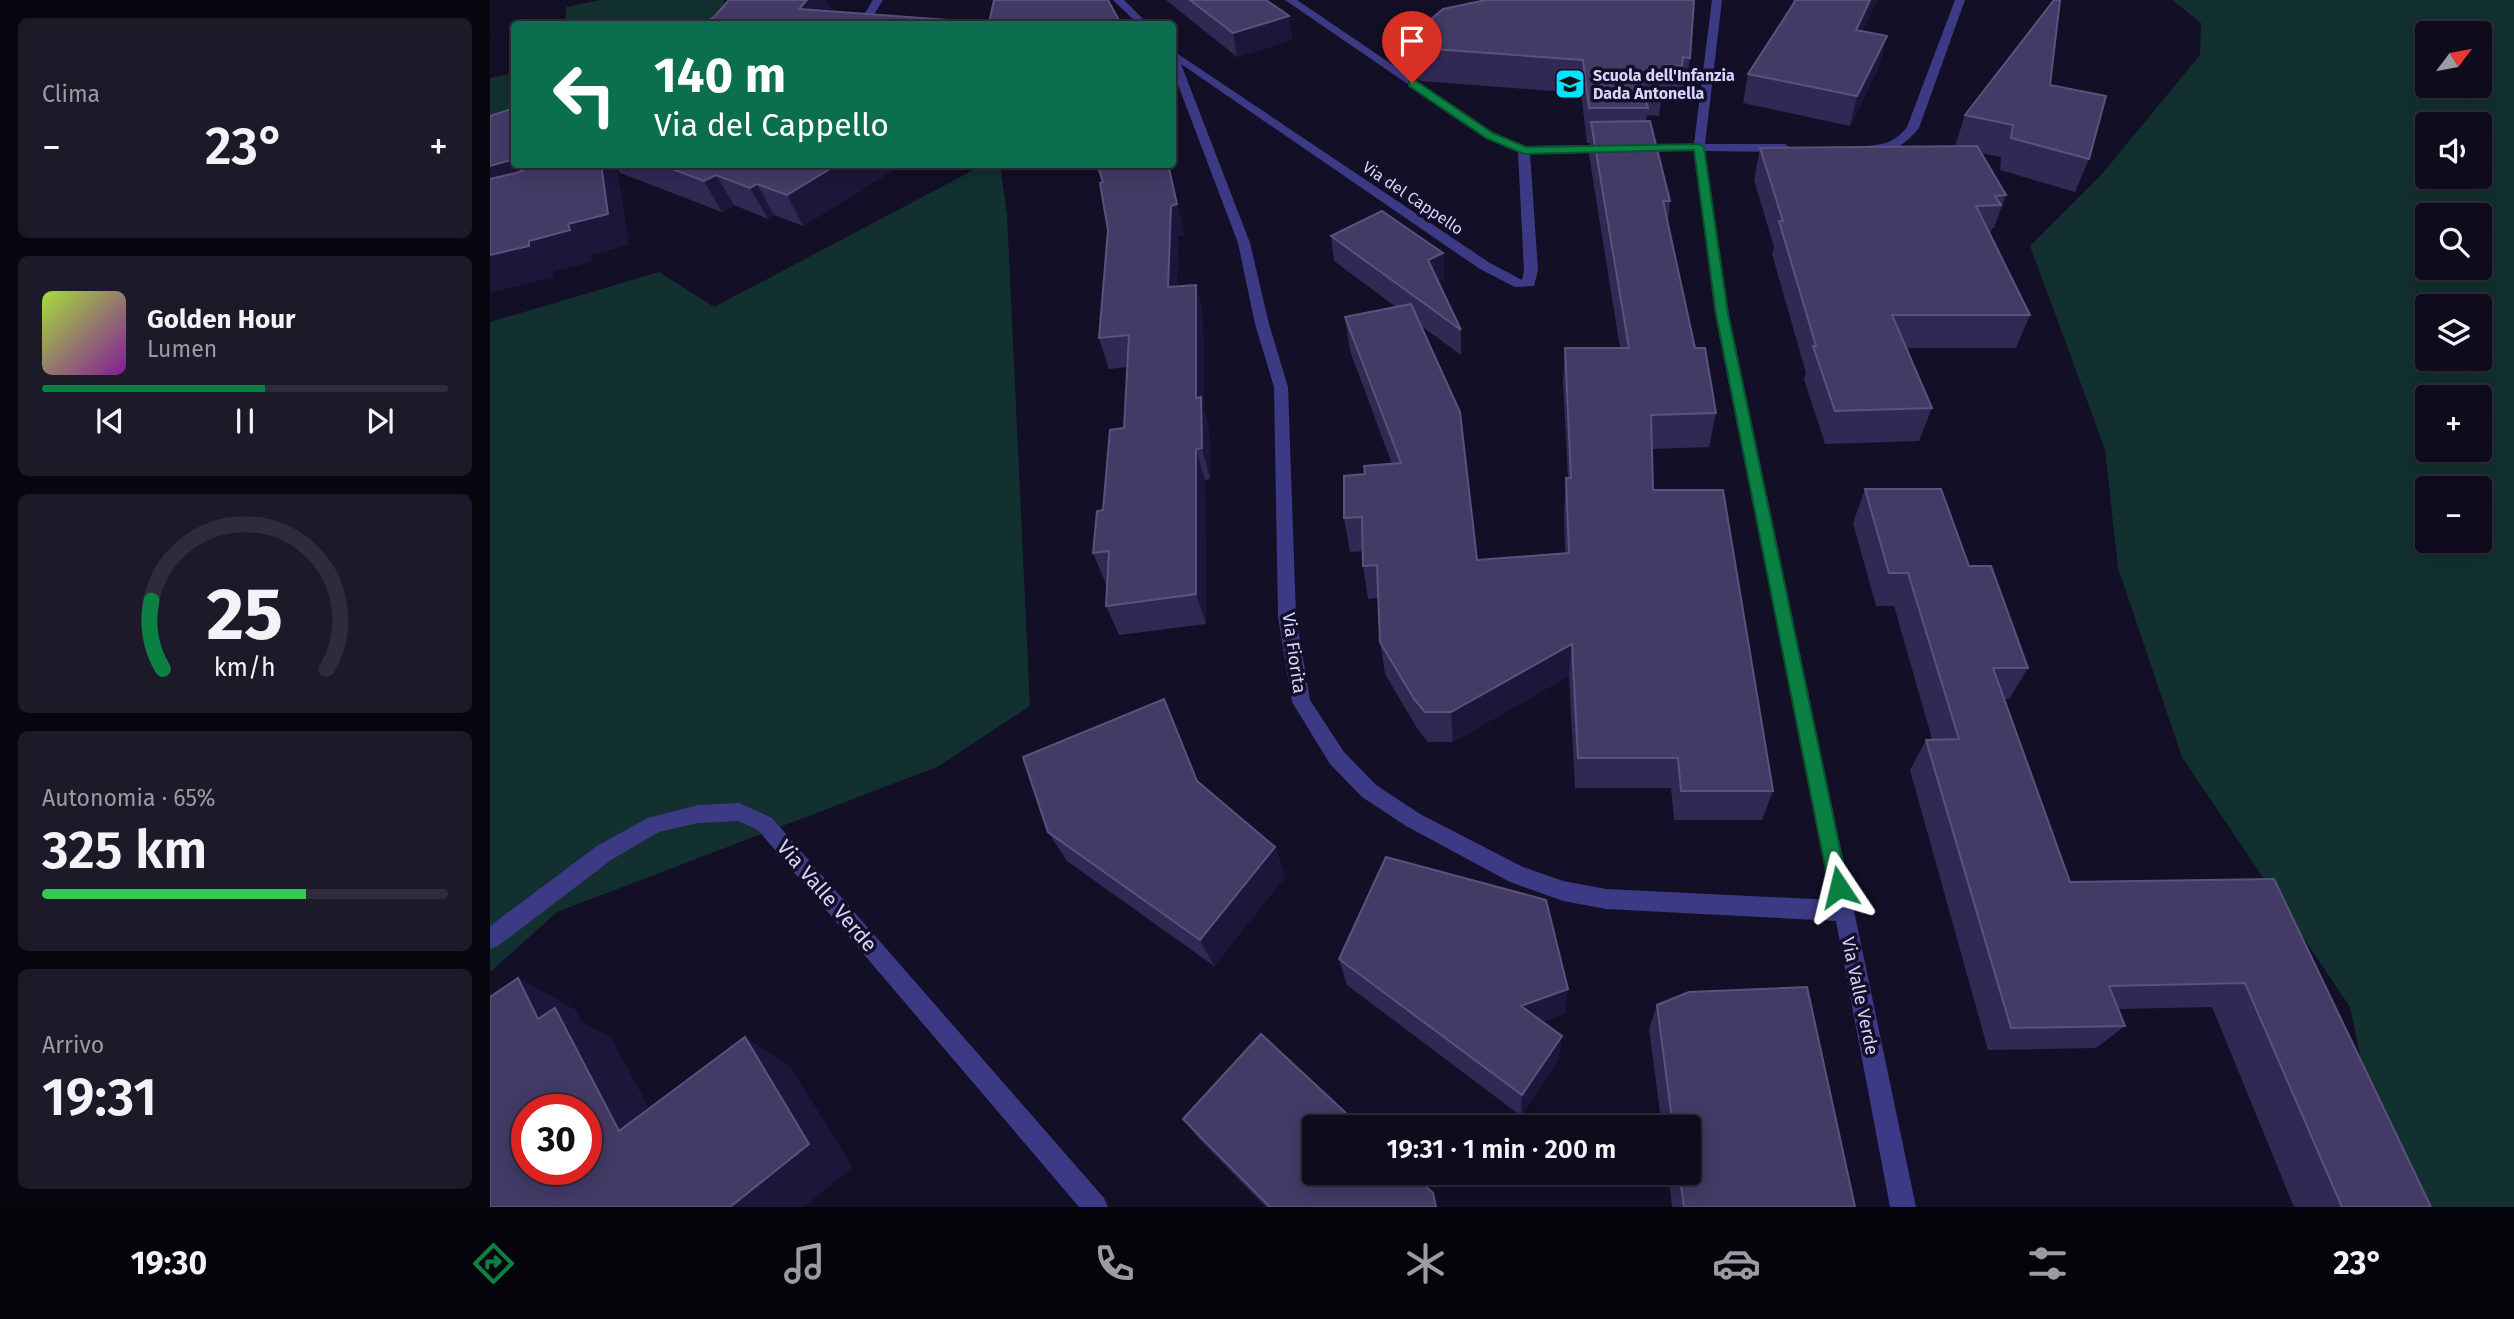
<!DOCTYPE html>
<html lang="it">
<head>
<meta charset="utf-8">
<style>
  body { margin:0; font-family:"Fira Sans",sans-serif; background:#1c1929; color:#f1f3f6; height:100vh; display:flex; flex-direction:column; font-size:26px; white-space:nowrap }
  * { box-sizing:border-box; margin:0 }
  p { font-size:23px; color:#9b9ba3 }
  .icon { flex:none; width:38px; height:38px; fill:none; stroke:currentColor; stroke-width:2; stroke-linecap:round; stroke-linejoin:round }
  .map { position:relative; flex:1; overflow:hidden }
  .side { display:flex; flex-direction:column; gap:18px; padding:18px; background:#08060f; width:490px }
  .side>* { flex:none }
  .hud { position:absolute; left:21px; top:21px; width:665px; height:147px; border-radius:7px; box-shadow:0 4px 18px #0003,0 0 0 2px #2e2b3b; background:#0b6e4f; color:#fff; overflow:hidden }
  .needle { width:46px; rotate:58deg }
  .tools { position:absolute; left:1925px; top:21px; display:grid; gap:14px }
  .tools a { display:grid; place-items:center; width:77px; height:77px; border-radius:7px; background:#0e0b1c; box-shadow:0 4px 18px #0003,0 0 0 2px #2e2b3b; font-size:35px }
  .speed { position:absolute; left:21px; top:1094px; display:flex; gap:14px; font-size:35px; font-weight:700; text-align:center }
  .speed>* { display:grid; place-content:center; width:91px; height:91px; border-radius:50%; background:#0e0b1c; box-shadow:0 4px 18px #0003,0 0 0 2px #2e2b3b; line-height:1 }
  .speed .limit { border:10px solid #d22; background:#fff; color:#111 }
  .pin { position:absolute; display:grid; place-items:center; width:60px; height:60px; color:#fff; margin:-72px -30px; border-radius:50% 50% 50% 0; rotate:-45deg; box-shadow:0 0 7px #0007 }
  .pin .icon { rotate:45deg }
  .me { position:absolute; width:77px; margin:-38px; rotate:350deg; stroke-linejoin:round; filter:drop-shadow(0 0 5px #0008) }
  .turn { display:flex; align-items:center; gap:24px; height:147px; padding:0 28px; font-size:32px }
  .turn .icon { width:91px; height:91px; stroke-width:2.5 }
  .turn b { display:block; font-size:49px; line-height:60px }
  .big { font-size:52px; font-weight:600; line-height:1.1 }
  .side .tile { flex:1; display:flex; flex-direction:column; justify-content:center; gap:10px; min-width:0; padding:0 24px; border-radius:10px; background:#1c1929 }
  .side .dial { align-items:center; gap:0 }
  .dial svg { height:182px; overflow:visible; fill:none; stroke:#2e2b3b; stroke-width:7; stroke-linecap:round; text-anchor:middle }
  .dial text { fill:#f1f3f6; stroke:none }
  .song { display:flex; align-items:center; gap:21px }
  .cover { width:84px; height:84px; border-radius:10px; background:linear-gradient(135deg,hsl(80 70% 55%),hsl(290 70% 35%)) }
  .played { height:7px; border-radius:4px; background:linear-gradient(90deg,#0b8043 55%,#2e2b3b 55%) }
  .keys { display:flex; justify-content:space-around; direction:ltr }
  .heat { display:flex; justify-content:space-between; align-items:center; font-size:38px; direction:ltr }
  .charge { height:10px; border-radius:5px; background:linear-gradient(90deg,#34c759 65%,#2e2b3b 0) }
  .trip { position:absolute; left:812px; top:1115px; width:399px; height:70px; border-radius:7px; background:#0e0b1c; box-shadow:0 4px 18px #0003,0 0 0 2px #2e2b3b; font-weight:600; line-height:70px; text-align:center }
  .menu { display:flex; height:112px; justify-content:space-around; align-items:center; background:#06040b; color:#9b9ba3 }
  .menu .icon { width:49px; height:49px }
  .menu .selected { color:#0b8043 }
  .menu b { font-size:32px; color:#f1f3f6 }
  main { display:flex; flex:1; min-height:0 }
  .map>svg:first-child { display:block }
  .green { fill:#12302f; fill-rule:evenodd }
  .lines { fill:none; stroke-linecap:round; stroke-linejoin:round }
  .minor { fill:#3d3a85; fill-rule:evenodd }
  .wall { fill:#312854 }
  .shaded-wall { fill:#1d163a }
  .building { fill:#433a66; stroke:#5a527e; stroke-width:2; fill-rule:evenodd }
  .route { fill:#0b8043; stroke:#07532c; stroke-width:2 }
  .labels { text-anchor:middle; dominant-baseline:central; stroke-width:7; stroke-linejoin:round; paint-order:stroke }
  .far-poi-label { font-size:16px; font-weight:bold; fill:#d9d4ff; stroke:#130f26; text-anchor:start }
  .far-street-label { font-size:16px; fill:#d9d4ff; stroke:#130f26 }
  .street-label { font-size:18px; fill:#d9d4ff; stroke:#130f26 }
  .near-street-label { font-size:21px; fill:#d9d4ff; stroke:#130f26 }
</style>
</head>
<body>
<main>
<section class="side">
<div class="tile"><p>Clima</p>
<div class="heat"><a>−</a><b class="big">23°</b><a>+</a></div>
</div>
<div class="tile">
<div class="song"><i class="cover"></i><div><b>Golden Hour</b><p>Lumen</p></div></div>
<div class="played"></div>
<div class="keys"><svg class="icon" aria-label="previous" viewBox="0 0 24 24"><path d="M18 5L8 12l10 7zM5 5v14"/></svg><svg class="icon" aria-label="pause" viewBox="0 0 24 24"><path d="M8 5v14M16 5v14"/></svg><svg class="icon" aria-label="next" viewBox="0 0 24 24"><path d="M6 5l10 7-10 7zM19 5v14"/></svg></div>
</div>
<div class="tile dial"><svg viewBox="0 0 100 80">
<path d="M14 69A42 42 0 1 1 86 69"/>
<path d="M14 69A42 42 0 0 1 9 39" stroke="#0b8043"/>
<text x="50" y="56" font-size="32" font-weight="700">25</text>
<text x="50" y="72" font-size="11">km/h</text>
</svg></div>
<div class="tile"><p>Autonomia · 65%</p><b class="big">325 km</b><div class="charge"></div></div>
<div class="tile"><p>Arrivo</p><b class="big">19:31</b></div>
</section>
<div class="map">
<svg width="2024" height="1207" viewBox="0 0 2024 1207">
  <rect width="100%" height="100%" fill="#130f26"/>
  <path class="green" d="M111,0h123l-2,15 -9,9h-94l2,-3 -59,2 4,-7v-9z
    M1682,0h342v1207h-122l-42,-200 -168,-250 -64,-189 -13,-119 -75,-203 72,-72 98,-119 1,-32zM1937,33h53v53h-53zM1937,124h53v53h-53zM1937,215h53v53h-53zM1937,306h53v53h-53zM1937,397h53v53h-53zM1937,488h53v53h-53z
    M24,73v45l-24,6v-46z
    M493,165h17l7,49 23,492 -93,61 -380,145 -67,60v-650l169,-50 55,35z"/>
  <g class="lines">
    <path class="minor" d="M383,0h10l-15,24h-10z
      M623,0h11l24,24h-10z
      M795,0h12l196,133 33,13 168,-2 18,-144h10l-17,144h80l6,4 -6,4 -80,-1 24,163 187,893h-26l-54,-286 -230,-12 -43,-8 -53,-19 -104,-56 -44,-29 -32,-33 -38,-62 -14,-85 -4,-230 -19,-63 -17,-81 -66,-174v-19l318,213 32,17 2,-10 -6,-118 -33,-15zM691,64l299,205 35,18 19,-1 4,-16 -8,-117 164,-2 21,163 117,586 -226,-11 -43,-8 -40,-14 -103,-53 -44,-29 -32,-33 -34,-52 -14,-83 -8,-230 -19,-63 -19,-81z
      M1465,0h10l-46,128c-15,19 -34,29 -58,25v-6c20,-3 32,-2 46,-20z
      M249,803l33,15 332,380 4,9h-29l-321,-377 -20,-9 -40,2 -39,9 -48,28 -113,86 -8,3v-23l107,-80 51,-28 50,-13z"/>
  </g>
  <path class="wall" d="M676,0h100l23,16 3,24 -55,17z
    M1303,0h84l-15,31 18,34 -30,61 -107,-23 5,-29 44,-68z
    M953,9l247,49 -5,34 -6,-2 -2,10 -16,-1 -2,17 -12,-1 -1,6 24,80 -2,20 27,127 21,65 -7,34 -57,2 1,41 120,301 -11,29h-88l-3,-32h-96l-6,-112 -116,66h-25l-10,-12 -33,-56 -5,-32 -2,-44 -10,1 -5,-33v-15l-13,1 -6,-34 21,-44 27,-10 -42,-113 -5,-34 51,-10 -62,-46 -3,-25 112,17 1,25 -6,3 23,49v25l-41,-30 57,235 88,-7 -1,-41 2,-34h2l-5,-96 2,-34h55l-31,-193 1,-12h-3l-6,-50 -160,-12 -12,-8 -2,-33z
    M1560,85l39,74 -14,33 -75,-22 1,-13 -20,-4 25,42 -12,33h-2l-2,5 40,82 -14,33h-110l26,60 -13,33 -94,3 -21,-65 2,-6 -34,-119 2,-7 -20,-67 6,-32 195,-2 10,-31z
    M125,164h288l-100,62 -29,-11 -6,4 -34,-14 -12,7 -102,-39z
    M612,182l83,53 -7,1 -1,50 19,-1 7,31 1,93 5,20 1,50 -5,1 1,144 -87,11 -13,-29 1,-22h-1l-13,-31 31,-125 3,-61 -18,2 -10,-31 9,-108z
    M1375,489l104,77 59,102 -19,31h-5l66,183 204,-3 157,328h-137l-82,-200 -94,2 7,17 -29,22 -108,2 -78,-280 16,-30 6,-1 -38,-133h-18l-23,-83z
    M707,781l78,66 10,30 -71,89 -147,-105 -19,-29z
    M849,959l226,54 -22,9 16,37 -38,57 -174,-131z
    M1167,1005l198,202h-183l-4,-35h21v-45h-27l-13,-98z
    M693,1119l253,88h-170l-67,-68z"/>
  <path class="shaded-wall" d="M317,0h20l6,13 -34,-4z
    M1380,0h7l-28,59 7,-29z
    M799,16l3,24 -55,17 -4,-24z
    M1397,36l-7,29 -30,61 7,-30z
    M24,159v5h98l6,9 11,72 -38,10 1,7 -39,10v5l-63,16v-127z
    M348,164h65l-100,62 -16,-31z
    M678,164l17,71 -7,1 -2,83 -8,-32z
    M226,175l18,30 -12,7 -18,-31z
    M267,184l17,31 -6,4 -18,-31z
    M953,253l1,25 -14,8 -2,-26z
    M706,285l7,31 1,93 5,20 1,50 -8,-31 -6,-50z
    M706,449l9,31 1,144 -10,-30z
    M1082,644l-3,32 -116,66 -2,-30z
    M785,847l10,30 -71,89 -14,-26z
    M28,978l57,31 7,13 29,15 63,118 -55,-24 -81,-112z
    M1078,989l-3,24 -45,18 1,-25z
    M1072,1036l-3,23 -38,57 1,-21z
    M255,1037l45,29 63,101 -49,40h-74z"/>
  <path class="building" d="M239,0h78l-8,9 190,14 5,-23h114l13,24h-418l11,-7z
    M700,0h76l23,16 -56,17z
    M996,0h208l-4,58 -7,-1 -1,9 -17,-1 -3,17 -21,-1 7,27h-59l-6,-48 -164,-12 -12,-8 36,-31z
    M1306,0h74l-14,30 31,6 -30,60 -109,-22z
    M1564,0h6l-10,85 56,11 -17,63 -78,-21 2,-13 -48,-10z
    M24,108v51l-24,7v-50z
    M1160,121l20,80h-7l32,147h10l11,65 -65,2 2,75h70l50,301h-92l-3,-33h-100l-6,-114 -121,68h-26l-11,-13 -34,-57 -3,-77 -14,1 -1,-49 -18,1v-42l21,-2 -1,-8 37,-3 -56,-146 66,-13 49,108 17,148 92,-7 -3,-75h5l-6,-130h64l-38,-226z
    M1487,146l29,49 -11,1 6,9 -25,1 54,109h-138l40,93 -97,3 -22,-65h3l-37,-125h4l-23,-73z
    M49,164h62l7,50 -40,10 2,6 -41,11v5l-39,9v-76l26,-6z
    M169,164h179l-51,31 -30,-11 -7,4 -34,-13 -12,6z
    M607,164h71l9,40 -6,2 -3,81 28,-2v113l5,-1 1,51 -6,1v145l-90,12 3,-55 -16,2 4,-42 6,-1 7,-80 14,-2 5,-93 -30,3 9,-108 -8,-47 3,-1z
    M892,211l61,42 -15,7 33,70 -130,-94z
    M1375,489h76l28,77h22l37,102h-35l77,214 204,-3 157,328h-89l-97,-224 -136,3 16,40 -114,2 -85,-288 33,-1 -51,-166h-19z
    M674,699l33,82 78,66 -75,93 -152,-108 -25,-75z
    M896,857l160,43 22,89 -47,17 41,30 -40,59 -183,-136z
    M28,978l20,41 17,-11 64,123 126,-94 64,107 -79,63h-240v-210zM37,1110h59v59h-59z
    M1317,987l48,220h-171l-5,-35h10v-45h-16l-16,-122 32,-13z
    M771,1034l100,93h-47v45h97l22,21 3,14h-166l-87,-88z"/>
  <path class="route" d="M919,81h7l77,52 33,14 173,-3 5,3 24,167 120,573 -3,7 -6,2 -7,-2 -3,-7 -113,-573 -22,-164 -170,4 -38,-16 -77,-52z"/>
  <defs>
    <g id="school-square" transform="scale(1.575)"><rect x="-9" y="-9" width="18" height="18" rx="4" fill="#00e5ff" stroke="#130f26"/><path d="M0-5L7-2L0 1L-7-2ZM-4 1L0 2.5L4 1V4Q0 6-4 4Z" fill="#111"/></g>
  </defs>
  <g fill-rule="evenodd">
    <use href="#school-square" x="1080" y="84"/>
  </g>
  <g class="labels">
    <g class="far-poi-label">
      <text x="1103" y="75">Scuola dell'Infanzia<tspan x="1103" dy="18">Dada Antonella</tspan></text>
    </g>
    <g class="far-street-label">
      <text transform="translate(923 198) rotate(34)">Via del Cappello</text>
    </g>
    <g class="street-label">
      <text transform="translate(804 653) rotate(82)">Via Fiorita</text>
      <text transform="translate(1370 996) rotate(78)">Via Valle Verde</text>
    </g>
    <g class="near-street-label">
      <text transform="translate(337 896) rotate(49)">Via Valle Verde</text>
    </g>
  </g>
</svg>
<div class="tools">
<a><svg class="needle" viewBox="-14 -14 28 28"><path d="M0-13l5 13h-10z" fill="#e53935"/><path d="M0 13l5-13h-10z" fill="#9b9ba3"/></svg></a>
<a><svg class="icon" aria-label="sound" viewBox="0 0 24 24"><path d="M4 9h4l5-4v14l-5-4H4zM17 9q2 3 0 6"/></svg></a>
<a><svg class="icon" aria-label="search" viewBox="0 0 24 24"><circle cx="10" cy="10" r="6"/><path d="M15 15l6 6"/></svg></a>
<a><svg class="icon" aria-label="layers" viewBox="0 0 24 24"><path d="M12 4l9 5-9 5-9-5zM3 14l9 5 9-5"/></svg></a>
<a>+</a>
<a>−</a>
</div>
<div class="speed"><div class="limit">30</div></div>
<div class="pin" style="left:922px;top:83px;background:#d93025"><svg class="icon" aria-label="arrive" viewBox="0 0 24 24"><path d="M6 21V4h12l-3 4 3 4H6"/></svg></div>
<svg class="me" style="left:1349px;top:887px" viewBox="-20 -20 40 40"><path d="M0-17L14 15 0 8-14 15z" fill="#0b8043" stroke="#fff" stroke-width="4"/></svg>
<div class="trip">19:31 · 1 min · 200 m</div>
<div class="hud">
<div class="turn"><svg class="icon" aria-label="left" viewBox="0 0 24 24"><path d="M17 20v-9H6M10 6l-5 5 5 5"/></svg><div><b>140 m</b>Via del Cappello</div></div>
</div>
</div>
</main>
<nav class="menu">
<b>19:30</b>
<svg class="icon selected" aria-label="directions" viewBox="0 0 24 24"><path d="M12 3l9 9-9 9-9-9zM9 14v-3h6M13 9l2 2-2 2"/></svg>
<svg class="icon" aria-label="music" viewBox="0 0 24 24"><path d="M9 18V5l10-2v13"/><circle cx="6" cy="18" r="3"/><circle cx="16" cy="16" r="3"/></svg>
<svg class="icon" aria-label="phone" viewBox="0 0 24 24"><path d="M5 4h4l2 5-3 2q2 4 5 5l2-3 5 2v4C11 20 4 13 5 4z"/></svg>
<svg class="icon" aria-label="climate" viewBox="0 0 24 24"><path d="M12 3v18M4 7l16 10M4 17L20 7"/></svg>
<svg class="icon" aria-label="car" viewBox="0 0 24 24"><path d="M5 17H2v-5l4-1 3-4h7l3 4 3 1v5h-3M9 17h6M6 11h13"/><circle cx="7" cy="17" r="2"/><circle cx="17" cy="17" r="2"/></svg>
<svg class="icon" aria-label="filters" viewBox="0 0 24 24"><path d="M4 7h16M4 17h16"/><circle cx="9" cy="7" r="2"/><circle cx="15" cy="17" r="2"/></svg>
<b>23°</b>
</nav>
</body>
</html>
